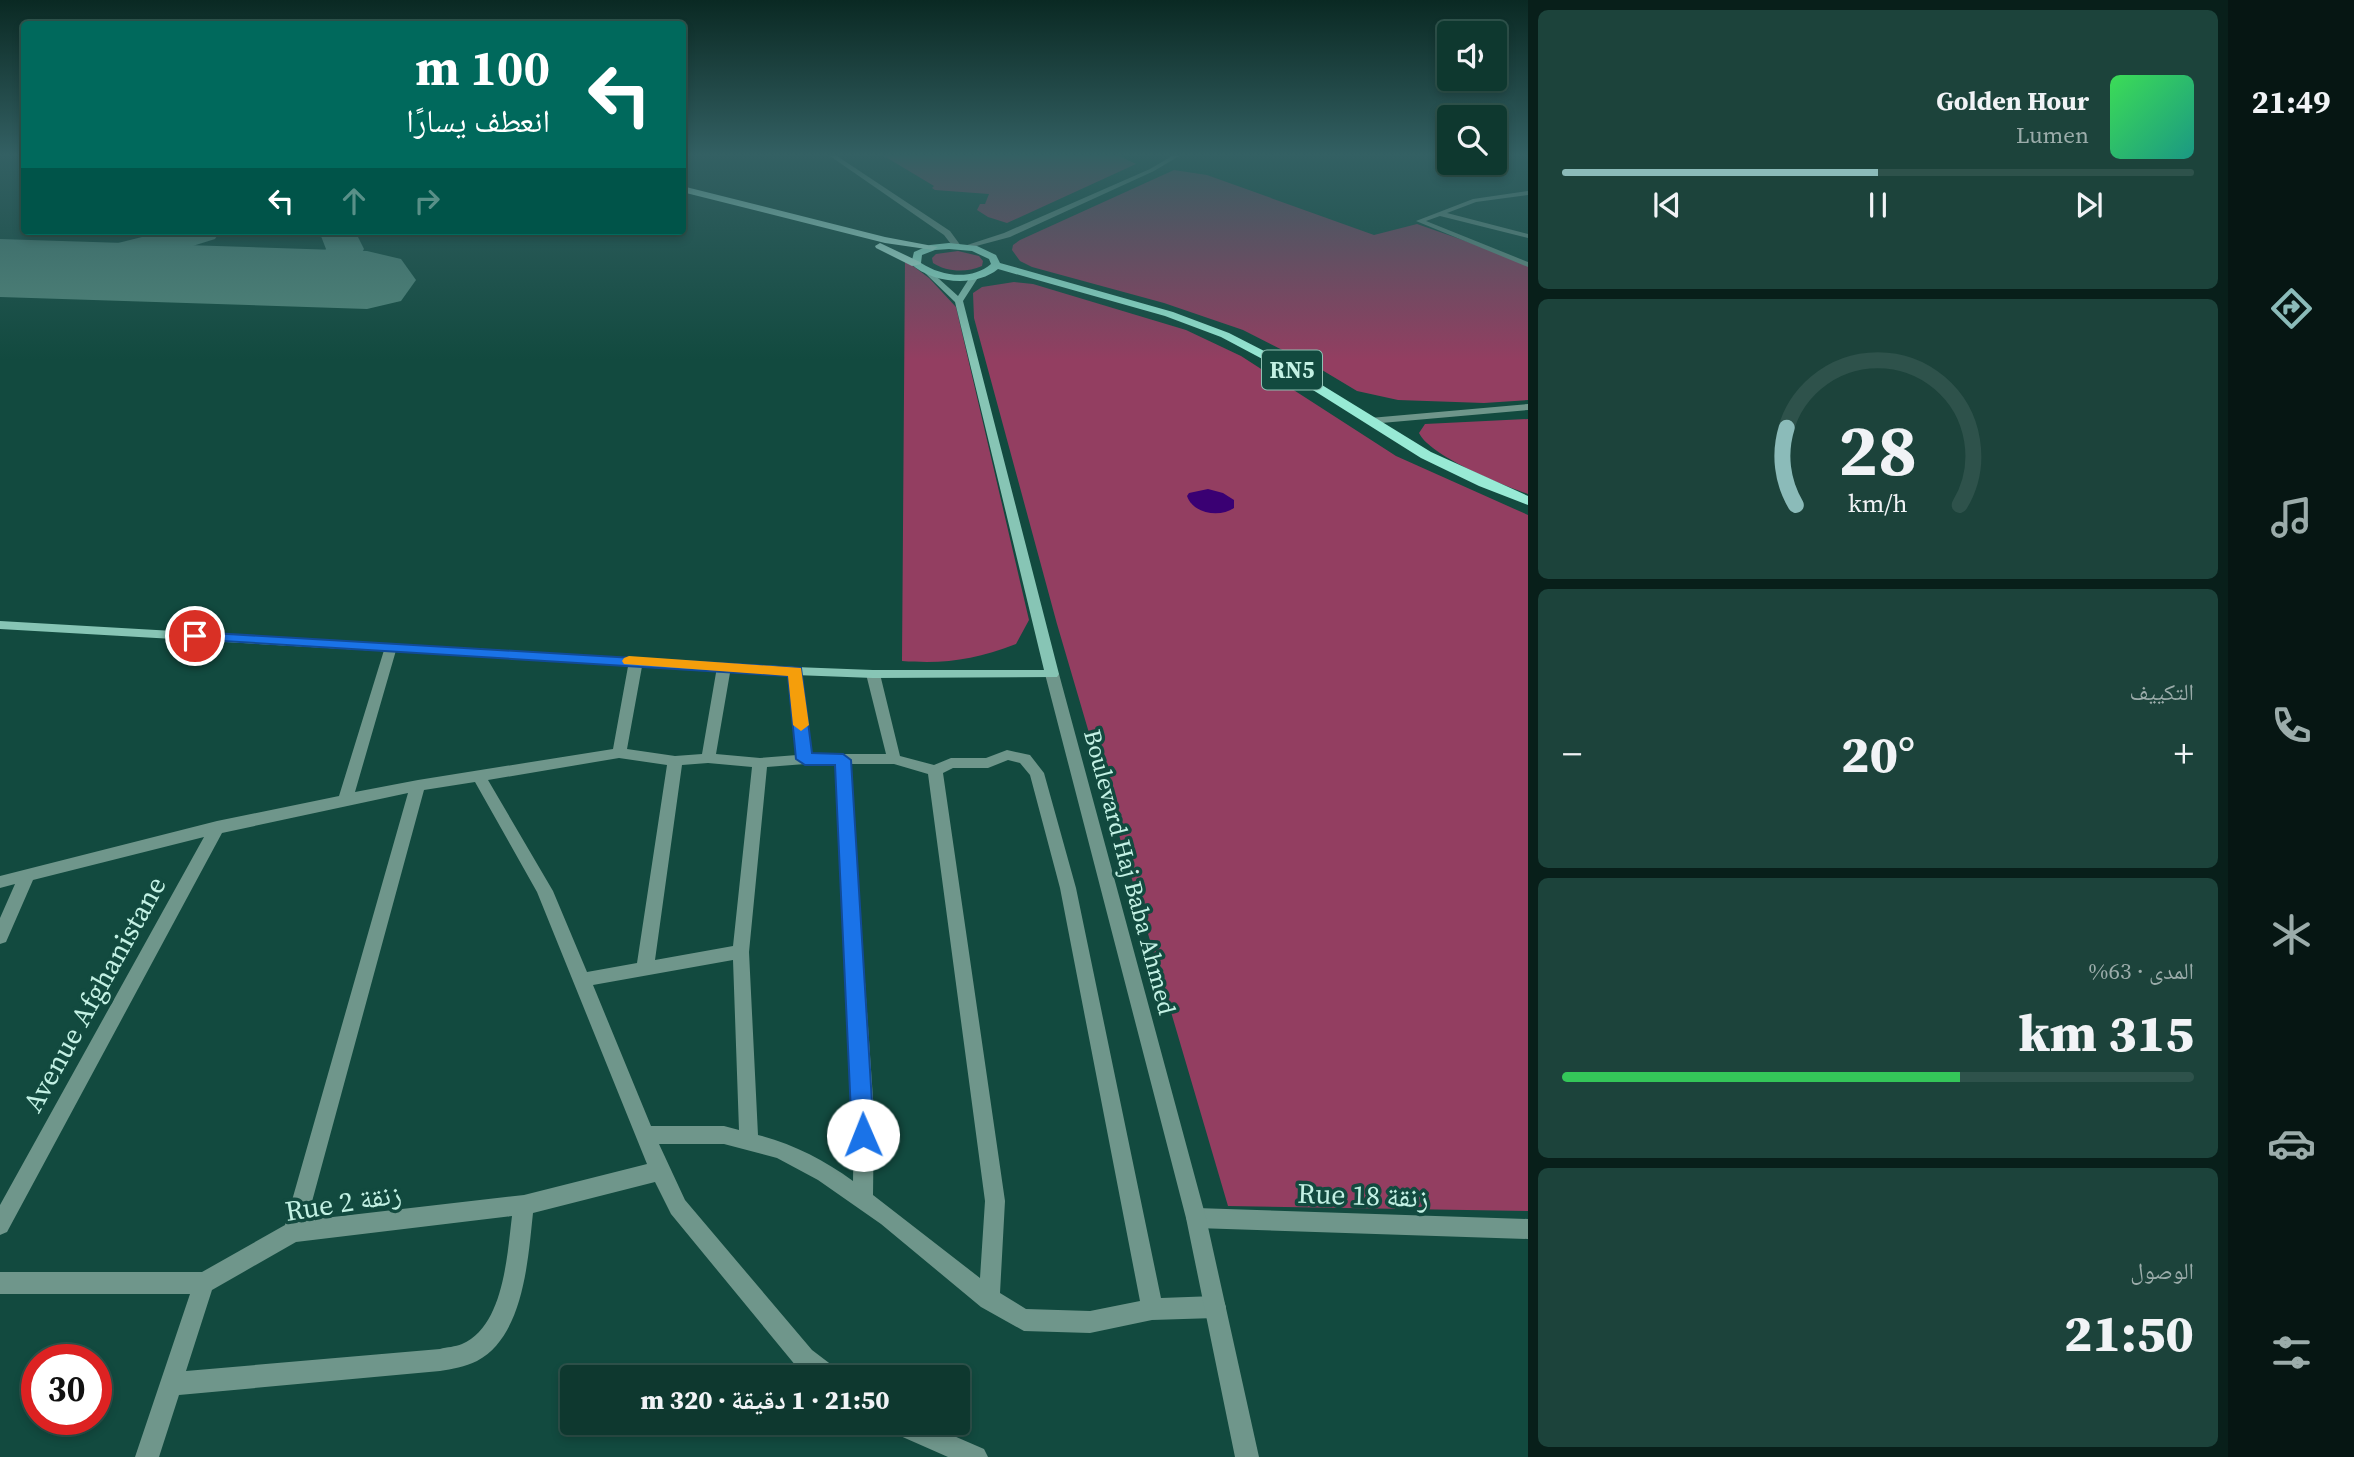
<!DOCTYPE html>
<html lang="ar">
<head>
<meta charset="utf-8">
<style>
  body { margin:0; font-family:"Source Serif 4","Noto Naskh Arabic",serif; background:#1c433b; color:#f1f3f6; direction:rtl; height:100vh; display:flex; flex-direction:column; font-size:26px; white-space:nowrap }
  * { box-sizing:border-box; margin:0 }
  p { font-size:23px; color:#9bacaa }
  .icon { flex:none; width:38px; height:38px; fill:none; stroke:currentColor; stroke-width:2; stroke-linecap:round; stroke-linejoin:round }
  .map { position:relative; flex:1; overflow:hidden; direction:ltr }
  .details { display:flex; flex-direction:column; gap:10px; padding:10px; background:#081f1a; width:700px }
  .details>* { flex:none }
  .hud { position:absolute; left:21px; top:21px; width:665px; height:214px; border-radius:7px; box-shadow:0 4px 10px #0003,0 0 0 2px #2e524b; direction:rtl; background:#00695c; color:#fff; overflow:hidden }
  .controls { position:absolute; left:1437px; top:21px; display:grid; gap:14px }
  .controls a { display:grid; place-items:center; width:70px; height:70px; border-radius:7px; background:#0e382f; box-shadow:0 4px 10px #0003,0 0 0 2px #2e524b; font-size:35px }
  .speed { position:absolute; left:21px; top:1344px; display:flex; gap:14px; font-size:35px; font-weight:700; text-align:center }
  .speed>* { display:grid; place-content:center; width:91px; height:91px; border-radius:50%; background:#0e382f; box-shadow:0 4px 10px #0003,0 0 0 2px #2e524b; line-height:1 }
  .speed .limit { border:10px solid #d22; background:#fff; color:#111 }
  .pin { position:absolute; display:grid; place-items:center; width:60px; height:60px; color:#fff; margin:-30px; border:4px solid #fff; border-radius:50%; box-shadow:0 2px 7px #0007 }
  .me { position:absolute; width:77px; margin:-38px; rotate:359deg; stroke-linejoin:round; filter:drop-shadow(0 0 5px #0008) }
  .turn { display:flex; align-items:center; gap:24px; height:147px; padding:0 21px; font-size:32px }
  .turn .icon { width:91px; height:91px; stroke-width:2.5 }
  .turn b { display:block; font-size:49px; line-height:60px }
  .lanes { display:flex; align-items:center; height:66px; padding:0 21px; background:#0003; justify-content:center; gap:35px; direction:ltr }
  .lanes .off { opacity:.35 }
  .big { font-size:52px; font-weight:800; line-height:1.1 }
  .details .widget { flex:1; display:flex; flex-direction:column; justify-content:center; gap:10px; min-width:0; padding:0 24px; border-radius:10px; background:#1c433b }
  .details .dial { align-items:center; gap:0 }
  .dial svg { height:182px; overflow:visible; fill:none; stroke:#2e524b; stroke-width:7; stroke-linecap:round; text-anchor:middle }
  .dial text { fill:#f1f3f6; stroke:none }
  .song { display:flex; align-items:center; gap:21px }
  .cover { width:84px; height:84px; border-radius:10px; background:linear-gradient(135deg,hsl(130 70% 55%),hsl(170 70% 35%)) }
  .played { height:7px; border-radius:4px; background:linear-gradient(90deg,#8bbbb9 50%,#2e524b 50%) }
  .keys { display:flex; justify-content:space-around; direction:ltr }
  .heat { display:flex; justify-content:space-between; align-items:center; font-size:38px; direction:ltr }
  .charge { height:10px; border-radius:5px; background:linear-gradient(90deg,#34c759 63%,#2e524b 0) }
  .trip { position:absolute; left:560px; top:1365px; width:410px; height:70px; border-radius:7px; background:#0e382f; box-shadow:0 4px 10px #0003,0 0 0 2px #2e524b; font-weight:800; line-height:70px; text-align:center; direction:rtl }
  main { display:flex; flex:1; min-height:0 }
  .menu { display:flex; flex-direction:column; width:126px; justify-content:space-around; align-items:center; background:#061613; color:#9bacaa }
  .menu .icon { width:49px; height:49px }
  .menu .selected { color:#8bbbb9 }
  .menu b { font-size:32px; color:#f1f3f6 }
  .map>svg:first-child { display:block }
  .green { fill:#933e61 }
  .water { fill:#3a0073 }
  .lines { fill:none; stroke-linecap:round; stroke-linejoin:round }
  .taxiway { fill:#53887c; fill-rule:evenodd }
  .runway { fill:#53887c; fill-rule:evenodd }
  .minor { fill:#6f968b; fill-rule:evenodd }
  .tertiary { fill:#6f968b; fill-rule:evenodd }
  .secondary { fill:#87c5b5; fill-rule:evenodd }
  .primary { fill:#98ead5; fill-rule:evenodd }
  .trunk { fill:#b8f4e4; fill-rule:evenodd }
  .route { fill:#1a73e8; stroke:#114b97; stroke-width:2 }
  .slow { fill:#f59e0b }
  .labels { text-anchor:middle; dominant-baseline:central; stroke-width:7; stroke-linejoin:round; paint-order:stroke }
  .shield { fill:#124a3f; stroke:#8ebfb2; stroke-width:2 }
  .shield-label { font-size:23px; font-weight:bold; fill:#c3f1e4 }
  .street-label { font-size:24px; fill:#c3f1e4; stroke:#124a3f }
  .near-street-label { font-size:28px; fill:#c3f1e4; stroke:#124a3f }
</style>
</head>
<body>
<main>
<nav class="menu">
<b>21:49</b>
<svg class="icon selected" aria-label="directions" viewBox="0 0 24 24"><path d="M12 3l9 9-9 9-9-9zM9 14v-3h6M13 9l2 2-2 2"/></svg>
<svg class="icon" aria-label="music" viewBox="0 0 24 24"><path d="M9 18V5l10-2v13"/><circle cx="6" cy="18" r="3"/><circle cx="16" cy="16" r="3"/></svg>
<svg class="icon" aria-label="phone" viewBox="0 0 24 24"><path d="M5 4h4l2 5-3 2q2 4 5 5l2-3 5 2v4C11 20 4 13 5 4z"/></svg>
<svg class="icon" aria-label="climate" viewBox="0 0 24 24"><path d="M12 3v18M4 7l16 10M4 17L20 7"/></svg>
<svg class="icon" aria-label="car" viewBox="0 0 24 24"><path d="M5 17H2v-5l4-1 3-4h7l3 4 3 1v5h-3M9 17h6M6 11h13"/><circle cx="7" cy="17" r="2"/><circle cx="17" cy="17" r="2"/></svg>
<svg class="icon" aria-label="filters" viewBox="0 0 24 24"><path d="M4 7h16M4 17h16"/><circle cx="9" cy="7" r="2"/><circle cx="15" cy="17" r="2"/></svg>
</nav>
<section class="details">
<div class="widget">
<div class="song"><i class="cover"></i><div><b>Golden Hour</b><p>Lumen</p></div></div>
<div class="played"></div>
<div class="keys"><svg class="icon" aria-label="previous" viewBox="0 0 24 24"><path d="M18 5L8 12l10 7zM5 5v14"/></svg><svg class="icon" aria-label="pause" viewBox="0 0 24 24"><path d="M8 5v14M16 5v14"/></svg><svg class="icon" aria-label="next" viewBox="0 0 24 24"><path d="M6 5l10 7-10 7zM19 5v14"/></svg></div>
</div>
<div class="widget dial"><svg viewBox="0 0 100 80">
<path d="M14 69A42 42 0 1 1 86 69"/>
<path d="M14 69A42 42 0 0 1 10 35" stroke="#8bbbb9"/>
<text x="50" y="56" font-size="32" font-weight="700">28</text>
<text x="50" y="72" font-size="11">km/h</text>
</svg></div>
<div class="widget"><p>التكييف</p>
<div class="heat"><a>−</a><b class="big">20°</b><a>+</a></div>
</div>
<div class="widget"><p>المدى · 63%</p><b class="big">315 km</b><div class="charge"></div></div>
<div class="widget"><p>الوصول</p><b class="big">21:50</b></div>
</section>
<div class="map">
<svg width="1528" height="1457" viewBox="0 0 1528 1457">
  <rect width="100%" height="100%" fill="#124a3f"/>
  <path class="green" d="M884,156h235l17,8 -129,59 -19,-6 -11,-7 3,-6h5l4,-10 -54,-4 -3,-2 2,-2z
    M1174,170l33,5 167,60 43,-11 111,39v137l-44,3 -86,-3 -41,-9 -35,-21 -79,-40 -79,-27 -132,-36 -12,-6 -8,-11 1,-5 7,-5z
    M958,251l21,5 4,5 -1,5c-16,7 -35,6 -49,-3l-1,-5 4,-4z
    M905,260l24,18 27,29 73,313 -13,24c-42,16 -70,20 -114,17z
    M1014,282l19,2 153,46 55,26 155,100 132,59v696l-300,-5 -171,-582 -83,-306 -1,-25 9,-6z
    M1528,419v75c-26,-9 -98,-38 -109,-61l6,-9z"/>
  <path class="water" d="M1208,489l15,4 11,7v8c-14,10 -41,6 -47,-12l2,-3z"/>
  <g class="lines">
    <path class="taxiway" d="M166,231h54l-5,8 -48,15 -61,14 -75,10h-31v-20l106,-12z
      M319,231h36l9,18 -21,37 -14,4 -14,-4 -5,-8 16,-29z"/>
    <path class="runway" d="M0,239l367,12 34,8 15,21 -15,21 -34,8 -367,-12z"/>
    <path class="minor" d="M830,156h7l113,75 11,15 -1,2h-6l-10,-13z
      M1528,191v4l-52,7 -29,11 81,21v4l-88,-22 -14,5 102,41v5l-112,-46 57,-22z
      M1528,404v6l-158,14 -5,-3 5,-3z
      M391,643l6,4 -42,145 63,-12 195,-31 16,-88 7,-4 7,4 -16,88 48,7 27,-2 15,-87 7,-4 7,4 -15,87 44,4 37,-3 -9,-84 7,-4 7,4 10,83h74l-20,-80 7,-4 7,4 20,82 34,9 17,-7h35l21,-8 23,5 14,18 32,115 85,410 54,-2 8,3 3,8 -3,8 -8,3 -63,2 -62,13 -66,-2 -43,-24 -100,-83 -63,-44 -41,-22 -53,-14h-65l26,56 127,150 25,19 3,8h-29l-15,-11 -125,-152 -16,-32 -122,31c-5,46 -9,123 -56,148 -12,6 -25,8 -37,10l-261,24 -20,62h-24l55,-163h-190v-22h202l83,-47 123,-432 -186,40 -215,399 -7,3v-30l204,-368 -171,43 -27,62 -6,2v-26l15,-34 -15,4v-12l217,-55 122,-25 46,-149zM619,758l48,7 -30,198 -50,9 -34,-81 -65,-111zM1008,760l12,3 10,12 30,113 80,413 -50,10 -64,-2 -26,-16 5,-92 -62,-428 10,-5h35zM708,763l44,4 -19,179 -78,14 27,-195zM805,764h31l18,349 -1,68c-29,-21 -60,-37 -95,-46l-9,-183 18,-185zM850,764h44l34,10 57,427 -5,77 -107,-83 1,-82zM475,782l62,110 110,272 -123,31 -217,25 117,-430zM733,960l6,170 -15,-4h-73l-58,-141zM512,1216c-5,39 -8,110 -50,128 -7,3 -15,3 -22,5l-254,22 26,-81 84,-48z
      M1196,1208l332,11v20l-332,-11 -7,-3 -3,-7 3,-7z
      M885,1423h39l60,26 4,8h-40l-59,-26z"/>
    <path class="tertiary" d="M1172,156h7l-25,15 -144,66 -45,12 -4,-2 43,-14 146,-64z
      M1052,670l7,4 147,544 53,239h-24l-49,-239 -141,-544z"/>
    <path class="secondary" d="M928,269l30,27 14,-22 7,2 -16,25 96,373 -2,3 -184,1 -78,-3 -795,-46v-8l795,46 78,3h171l-89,-368 -30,-29v-4z"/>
    <path class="primary" d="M949,243l28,3 19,9 4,8 173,49 56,21 49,25 153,94 97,44v9l-49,-19 -58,-28 -151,-95 -49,-26 -56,-21 -167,-47c-23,19 -66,14 -87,-5l3,-12 16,-7zM949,249l23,2 17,8 2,5c-20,17 -50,12 -70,-1l1,-8 13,-5z"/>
    <path class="trunk" d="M682,186l203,51 53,10 -5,3 -48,-7 -203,-51z
      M880,243l40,19 1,2 -9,2 -36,-18 -1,-2z"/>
  </g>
  <linearGradient id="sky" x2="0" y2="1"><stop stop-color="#0a2923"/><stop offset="0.43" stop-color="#336063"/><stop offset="1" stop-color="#336063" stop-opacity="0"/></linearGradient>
  <rect width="1528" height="360" fill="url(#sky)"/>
  <path class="route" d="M195,632l606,36 11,85 31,1 8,6 23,375 -3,7 -8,3 -7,-3 -4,-7 -17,-370h-30l-9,-6 -8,-83 -598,-37 -2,-3z"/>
  <path class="slow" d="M629,656l172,12 8,57 -8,6 -8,-6 -5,-49 -164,-12 -2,-3 2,-3z"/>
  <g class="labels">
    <rect class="shield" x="1262" y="350.5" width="60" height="39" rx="5"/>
    <g class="shield-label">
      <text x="1292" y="370">RN5</text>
    </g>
    <g class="street-label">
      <text transform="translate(1130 872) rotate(75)">Boulevard Haj Baba Ahmed</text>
    </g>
    <g class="near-street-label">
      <text transform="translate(94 994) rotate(-61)">Avenue Afghanistane</text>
      <text transform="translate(1363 1195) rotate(2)">Rue 18 زنقة</text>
      <text transform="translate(343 1202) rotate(-9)">Rue 2 زنقة</text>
    </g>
  </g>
</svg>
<div class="controls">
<a><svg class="icon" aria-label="sound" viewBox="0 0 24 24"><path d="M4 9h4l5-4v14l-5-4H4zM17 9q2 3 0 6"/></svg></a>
<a><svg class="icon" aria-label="search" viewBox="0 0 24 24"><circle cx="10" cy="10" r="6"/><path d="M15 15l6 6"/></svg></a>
</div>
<div class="speed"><div class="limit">30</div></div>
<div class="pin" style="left:195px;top:636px;background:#d93025"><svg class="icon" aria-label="arrive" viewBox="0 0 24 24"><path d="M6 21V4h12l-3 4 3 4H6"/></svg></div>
<svg class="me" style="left:863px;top:1135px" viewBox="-20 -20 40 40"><circle r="19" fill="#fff"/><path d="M0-13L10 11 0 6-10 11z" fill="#1a73e8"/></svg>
<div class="trip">21:50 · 1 دقيقة · 320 m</div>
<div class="hud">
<div class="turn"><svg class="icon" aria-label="left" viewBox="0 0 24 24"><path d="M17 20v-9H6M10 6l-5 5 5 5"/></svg><div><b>100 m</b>انعطف يسارًا</div></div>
<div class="lanes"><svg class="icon" aria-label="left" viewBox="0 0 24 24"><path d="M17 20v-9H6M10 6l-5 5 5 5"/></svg><svg class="icon off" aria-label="ahead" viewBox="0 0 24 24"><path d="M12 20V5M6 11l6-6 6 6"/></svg><svg class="icon off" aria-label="right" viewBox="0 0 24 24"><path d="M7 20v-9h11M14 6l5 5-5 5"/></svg></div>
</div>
</div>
</main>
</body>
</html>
